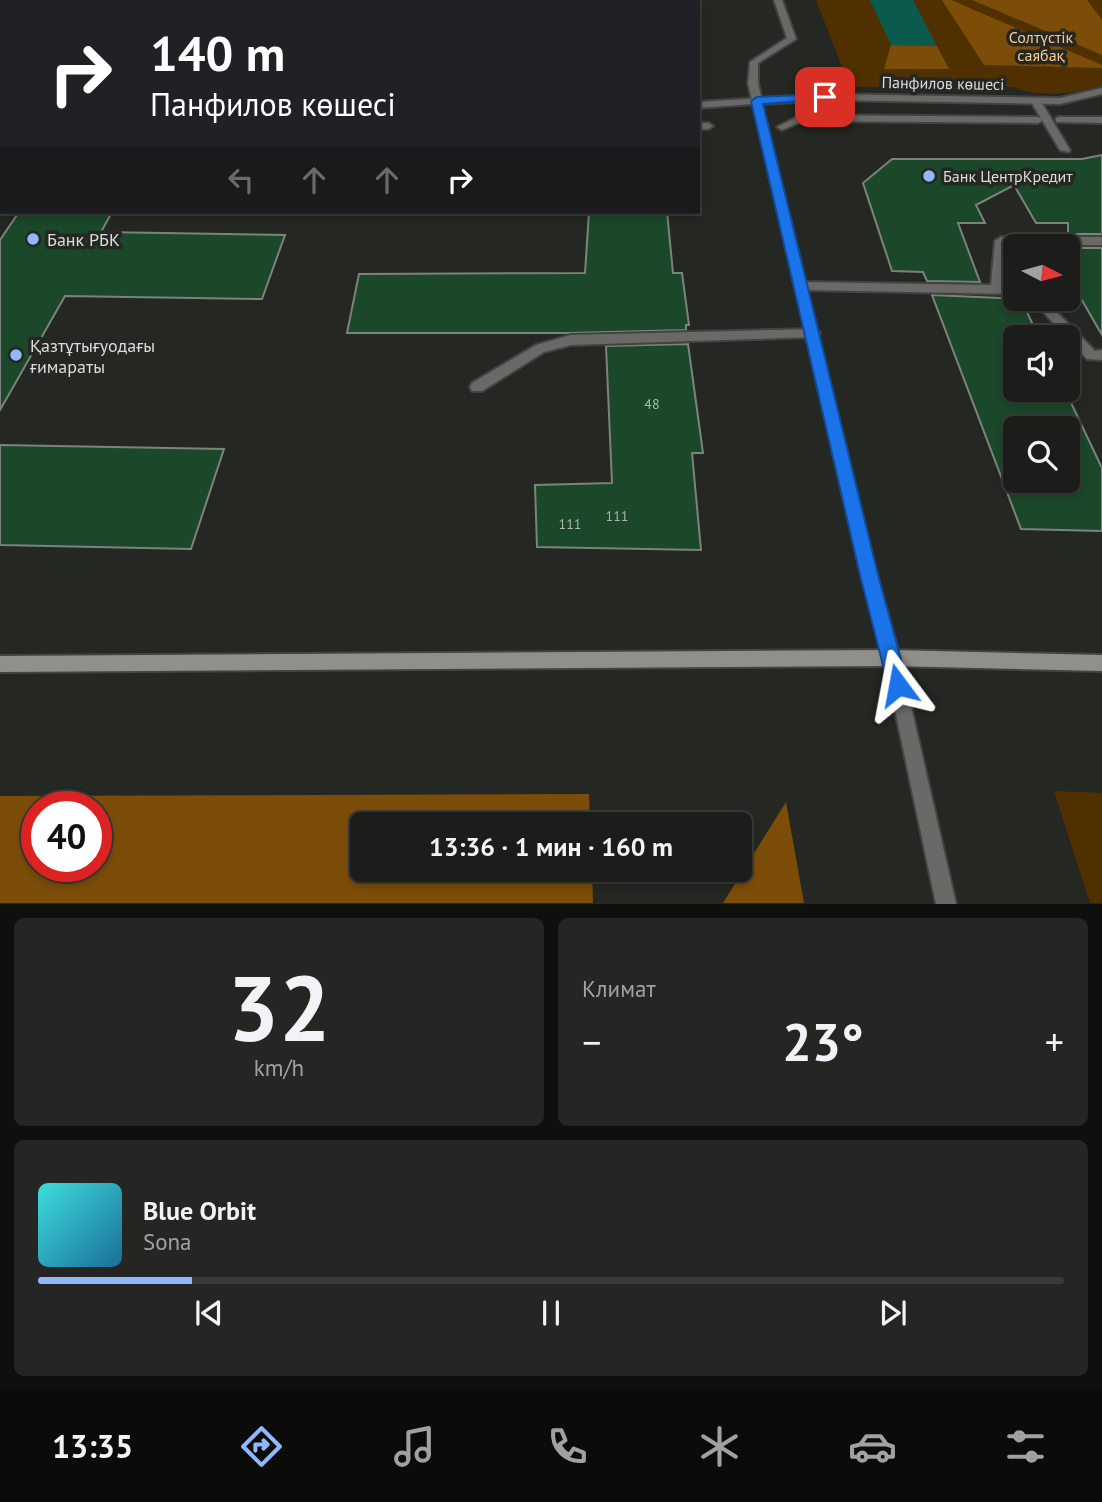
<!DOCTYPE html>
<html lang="ru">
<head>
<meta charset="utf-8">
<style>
  body { margin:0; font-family:"PT Sans",sans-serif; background:#252623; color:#f1f3f6; height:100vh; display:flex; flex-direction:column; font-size:26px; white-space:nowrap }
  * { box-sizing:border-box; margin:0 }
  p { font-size:23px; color:#a0a2a2 }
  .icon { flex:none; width:38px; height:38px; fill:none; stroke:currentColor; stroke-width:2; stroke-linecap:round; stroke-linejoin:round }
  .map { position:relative; height:904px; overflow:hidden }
  .sheet { display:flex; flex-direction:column; gap:14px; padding:14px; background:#0f100e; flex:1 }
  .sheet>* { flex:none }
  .guide { position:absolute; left:0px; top:0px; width:700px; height:214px; box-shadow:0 4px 10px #0003,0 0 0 2px #3a3b39; background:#202124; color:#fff; overflow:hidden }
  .needle { width:46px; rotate:96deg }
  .tools { position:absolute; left:1003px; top:234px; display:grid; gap:14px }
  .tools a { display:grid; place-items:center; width:77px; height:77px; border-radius:10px; background:#1c1d1a; box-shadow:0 4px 10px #0003,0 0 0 2px #3a3b39; font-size:35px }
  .speed { position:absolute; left:21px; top:791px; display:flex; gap:14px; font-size:35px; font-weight:700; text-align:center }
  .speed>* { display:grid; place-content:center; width:91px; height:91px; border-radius:50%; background:#1c1d1a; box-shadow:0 4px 10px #0003,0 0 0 2px #3a3b39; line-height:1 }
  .speed .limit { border:10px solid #d22; background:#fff; color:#111 }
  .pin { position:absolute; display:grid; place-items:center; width:60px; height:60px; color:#fff; margin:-30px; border-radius:14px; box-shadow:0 4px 10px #0006 }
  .me { position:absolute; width:77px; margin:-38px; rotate:347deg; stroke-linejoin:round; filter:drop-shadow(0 0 5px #0008) }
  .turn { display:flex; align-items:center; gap:24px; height:147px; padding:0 35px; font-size:32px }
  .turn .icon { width:91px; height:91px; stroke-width:2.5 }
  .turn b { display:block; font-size:49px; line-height:60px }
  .lanes { display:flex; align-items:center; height:66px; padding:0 35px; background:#0003; justify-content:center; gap:35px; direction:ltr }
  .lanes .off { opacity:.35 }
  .big { font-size:52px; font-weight:700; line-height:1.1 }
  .sheet .card { flex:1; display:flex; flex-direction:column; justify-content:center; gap:10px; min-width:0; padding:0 24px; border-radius:10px; background:#252623 }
  .sheet .dial { align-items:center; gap:0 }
  .dial b { font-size:91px; line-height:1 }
  .song { display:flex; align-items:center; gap:21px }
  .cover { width:84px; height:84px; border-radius:10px; background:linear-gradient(135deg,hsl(180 70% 55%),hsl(200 70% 35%)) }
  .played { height:7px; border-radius:4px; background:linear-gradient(90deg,#91b8fd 15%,#3a3b39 15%) }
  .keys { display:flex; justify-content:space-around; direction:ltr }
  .heat { display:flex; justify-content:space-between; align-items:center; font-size:38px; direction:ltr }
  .sheet .tiles { flex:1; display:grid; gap:14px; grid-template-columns:1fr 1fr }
  .card:last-child { grid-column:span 2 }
  .trip { position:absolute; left:350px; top:812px; width:402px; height:70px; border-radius:10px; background:#1c1d1a; box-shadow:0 4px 10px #0003,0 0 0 2px #3a3b39; font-weight:700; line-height:70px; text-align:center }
  .dock { display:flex; height:112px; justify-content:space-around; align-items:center; background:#0b0c0a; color:#a0a2a2 }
  .dock .icon { width:49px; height:49px }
  .dock .on { color:#91b8fd }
  .dock b { font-size:32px; color:#f1f3f6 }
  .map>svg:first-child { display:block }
  .green { fill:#513000 }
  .forest { fill:#7b4d08; fill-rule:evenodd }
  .water { fill:#0b5a4e }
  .building { fill:#1a4829; stroke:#7d827e; stroke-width:2; fill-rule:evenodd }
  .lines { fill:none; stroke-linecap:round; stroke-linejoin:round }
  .service-casing { stroke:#42443f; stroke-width:4 }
  .pedestrian-casing { stroke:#42443f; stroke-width:4 }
  .minor-casing { stroke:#42443f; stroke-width:4 }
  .tertiary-casing { stroke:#42443f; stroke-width:4 }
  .secondary-casing { stroke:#42443f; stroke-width:4 }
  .service { fill:#6a6967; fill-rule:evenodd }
  .pedestrian { fill:#6a6967; fill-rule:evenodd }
  .minor { fill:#6a6967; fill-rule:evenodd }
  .tertiary { fill:#6a6967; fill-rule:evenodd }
  .secondary { fill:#908f8c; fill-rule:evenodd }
  .route { fill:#1a73e8; stroke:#114b97; stroke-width:2 }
  .poi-dot { fill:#91b8fd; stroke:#252722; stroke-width:2.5 }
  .labels { text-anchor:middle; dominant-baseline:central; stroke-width:7; stroke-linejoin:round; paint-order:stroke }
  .number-label { font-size:14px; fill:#abb8ae }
  .far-park-label { font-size:16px; fill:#fbca92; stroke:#252722 }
  .far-street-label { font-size:16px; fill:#dbddda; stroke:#252722 }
  .far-poi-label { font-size:16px; fill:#dbddda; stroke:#252722; text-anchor:start }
  .poi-label { font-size:18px; fill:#dbddda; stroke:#252722; text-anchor:start }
</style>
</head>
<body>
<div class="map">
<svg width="1102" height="904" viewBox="0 0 1102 904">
  <rect width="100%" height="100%" fill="#252722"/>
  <path class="green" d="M816,0h286v86c-31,7 -60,13 -89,1h-163z
    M1054,791l48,2v110h-12z"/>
  <path class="forest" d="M942,0h9l151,65v3l-118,-3z
    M972,0h115l15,20v35z
    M891,45l46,1 12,23h-65z
    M589,794l1,30h-228v46h230l1,33h-593v-107zM37,807h59v59h-59z
    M786,802l18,101h-81z"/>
  <path class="water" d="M870,0h43l24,46 -46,-1z"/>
  <path class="building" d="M1102,155v79h-34v-11h-32l-22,-38 -38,20 9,18h-27l22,59 -53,-1 -4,-9 -31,-1 -29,-88 29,-24h190z
    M19,212h93l-11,20 184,3 -23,64 -197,-3 -65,114v-170z
    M589,212h78l6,61h9l7,52h-3v5l-118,3h-221l12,-59 226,-1z
    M1068,248h34v87l-34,-59z
    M932,295l89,4 18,39h-24v52h50l37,78v63l-81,-2zM1015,429h53v52h-53z
    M688,344l15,109h-11l9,97 -164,-3 -2,-62 77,-2 -6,-137z
    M0,445l224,4 -33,100 -191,-4z"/>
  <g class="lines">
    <g class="service-casing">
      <path id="service" d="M774,0h8l14,39 -38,24v20l4,18 -5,3 -5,-3 -4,-18 2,-21 37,-24z
        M1032,98l8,2 30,50 -1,2 -9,-2 -30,-50z
        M1001,237h101v8h-96l-3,41h12v8l-213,-4 -6,-4 6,-4 189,3 4,-44z
        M1031,299h13l51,52 7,-1v10l-15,-1z
        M814,329l6,4 -6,4 -243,8 -27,7 -62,39h-10l-2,-4 2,-4 64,-38 35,-10z"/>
    </g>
    <g class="pedestrian-casing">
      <path id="pedestrian" d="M801,115l237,2 5,3 -5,3 -235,-2 -21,9 -5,-3z
        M1059,117h43v6l-46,-1v-4z
        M698,123h10l5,3 -5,3h-10z"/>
    </g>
    <g class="minor-casing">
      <path id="minor" d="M0,88h2v6h-2z
        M1102,88v6l-42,10 -235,-4 -63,4 115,471 23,83 -2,6 -6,2 -6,-2 -2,-6 -23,-83 -108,-471 -55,4v-6l127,-8 235,4z"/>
    </g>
    <g class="tertiary-casing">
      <path id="tertiary" d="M892,650l6,2 2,6 56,246h-20l-52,-246 2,-6z"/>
    </g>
    <g class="secondary-casing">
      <path id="secondary" d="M63,0h8l-9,2z
        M2,80v7l-2,1v-7z
        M892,650l210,5v16l-210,-5 -892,6v-16z"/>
    </g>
    <use href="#service" class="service"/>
    <use href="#pedestrian" class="pedestrian"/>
    <use href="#minor" class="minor"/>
    <use href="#tertiary" class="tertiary"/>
    <use href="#secondary" class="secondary"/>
  </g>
  <path class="route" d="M825,94l6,3 -2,2 -66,5 115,471 30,110 -3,7 -7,2 -7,-2 -3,-7 -28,-110 -109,-474 6,-4z"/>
  <g class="poi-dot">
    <circle cx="929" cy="176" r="7"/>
    <circle cx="33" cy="239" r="7"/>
    <circle cx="16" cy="355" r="7"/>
  </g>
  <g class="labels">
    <g class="number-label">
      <text x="652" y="404">48</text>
      <text x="617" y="516">111</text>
      <text x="570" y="524">111</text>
    </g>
    <g class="far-park-label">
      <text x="1041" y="37">Солтүстік<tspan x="1041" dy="18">саябақ</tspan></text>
    </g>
    <g class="far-street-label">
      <text transform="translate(943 83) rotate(1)">Панфилов көшесі</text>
    </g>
    <g class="far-poi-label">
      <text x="943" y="176">Банк ЦентрКредит</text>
    </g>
    <g class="poi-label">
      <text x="47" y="239">Банк РБК</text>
      <text x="30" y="345">Қазтұтығуодағы<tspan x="30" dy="21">ғимараты</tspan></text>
    </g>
  </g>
</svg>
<div class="tools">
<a><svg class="needle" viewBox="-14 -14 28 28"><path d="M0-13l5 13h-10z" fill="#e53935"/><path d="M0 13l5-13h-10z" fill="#a0a2a2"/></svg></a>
<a><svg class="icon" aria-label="sound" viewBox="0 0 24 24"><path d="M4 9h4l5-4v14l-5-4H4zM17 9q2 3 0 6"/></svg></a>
<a><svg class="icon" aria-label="search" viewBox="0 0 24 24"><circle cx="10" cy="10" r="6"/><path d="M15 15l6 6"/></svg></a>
</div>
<div class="speed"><div class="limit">40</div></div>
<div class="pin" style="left:825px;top:97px;background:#d93025"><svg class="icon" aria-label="arrive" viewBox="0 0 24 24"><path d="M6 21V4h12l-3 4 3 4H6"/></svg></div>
<svg class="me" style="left:898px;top:685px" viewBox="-20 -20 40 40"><path d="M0-17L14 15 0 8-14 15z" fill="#1a73e8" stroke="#fff" stroke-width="4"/></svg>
<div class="trip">13:36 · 1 мин · 160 m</div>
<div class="guide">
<div class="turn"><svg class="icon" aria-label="right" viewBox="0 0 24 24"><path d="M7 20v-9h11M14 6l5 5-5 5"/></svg><div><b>140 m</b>Панфилов көшесі</div></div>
<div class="lanes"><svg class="icon off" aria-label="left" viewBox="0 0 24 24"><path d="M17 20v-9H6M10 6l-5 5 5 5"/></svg><svg class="icon off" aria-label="ahead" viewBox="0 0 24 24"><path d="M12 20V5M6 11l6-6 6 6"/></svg><svg class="icon off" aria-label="ahead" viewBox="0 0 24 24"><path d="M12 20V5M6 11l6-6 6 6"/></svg><svg class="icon" aria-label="right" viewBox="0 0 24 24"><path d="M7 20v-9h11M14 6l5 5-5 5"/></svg></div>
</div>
</div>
<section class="sheet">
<div class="tiles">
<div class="card dial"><b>32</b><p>km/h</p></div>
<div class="card"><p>Климат</p>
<div class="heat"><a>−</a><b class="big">23°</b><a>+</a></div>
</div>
<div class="card">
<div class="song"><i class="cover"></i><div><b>Blue Orbit</b><p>Sona</p></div></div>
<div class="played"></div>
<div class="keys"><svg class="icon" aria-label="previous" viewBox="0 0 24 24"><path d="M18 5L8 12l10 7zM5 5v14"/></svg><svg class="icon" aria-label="pause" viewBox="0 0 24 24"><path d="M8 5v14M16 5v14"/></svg><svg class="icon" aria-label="next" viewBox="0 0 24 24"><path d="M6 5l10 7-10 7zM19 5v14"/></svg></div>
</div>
</div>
</section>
<nav class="dock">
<b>13:35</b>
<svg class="icon on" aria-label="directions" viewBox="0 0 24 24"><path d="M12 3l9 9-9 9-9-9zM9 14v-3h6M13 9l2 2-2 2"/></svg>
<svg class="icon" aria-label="music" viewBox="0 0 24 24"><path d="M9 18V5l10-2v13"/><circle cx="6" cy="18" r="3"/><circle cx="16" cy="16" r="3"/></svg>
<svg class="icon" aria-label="phone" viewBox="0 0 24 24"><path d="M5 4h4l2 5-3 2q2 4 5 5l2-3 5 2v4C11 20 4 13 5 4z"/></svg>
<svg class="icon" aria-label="climate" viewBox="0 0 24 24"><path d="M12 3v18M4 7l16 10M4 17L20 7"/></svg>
<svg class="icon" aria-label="car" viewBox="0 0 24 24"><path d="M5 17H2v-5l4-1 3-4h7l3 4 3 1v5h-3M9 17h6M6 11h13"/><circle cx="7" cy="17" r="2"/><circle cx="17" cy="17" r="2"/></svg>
<svg class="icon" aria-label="filters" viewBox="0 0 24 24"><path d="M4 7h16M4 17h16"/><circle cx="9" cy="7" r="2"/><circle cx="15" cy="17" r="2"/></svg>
</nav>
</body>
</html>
